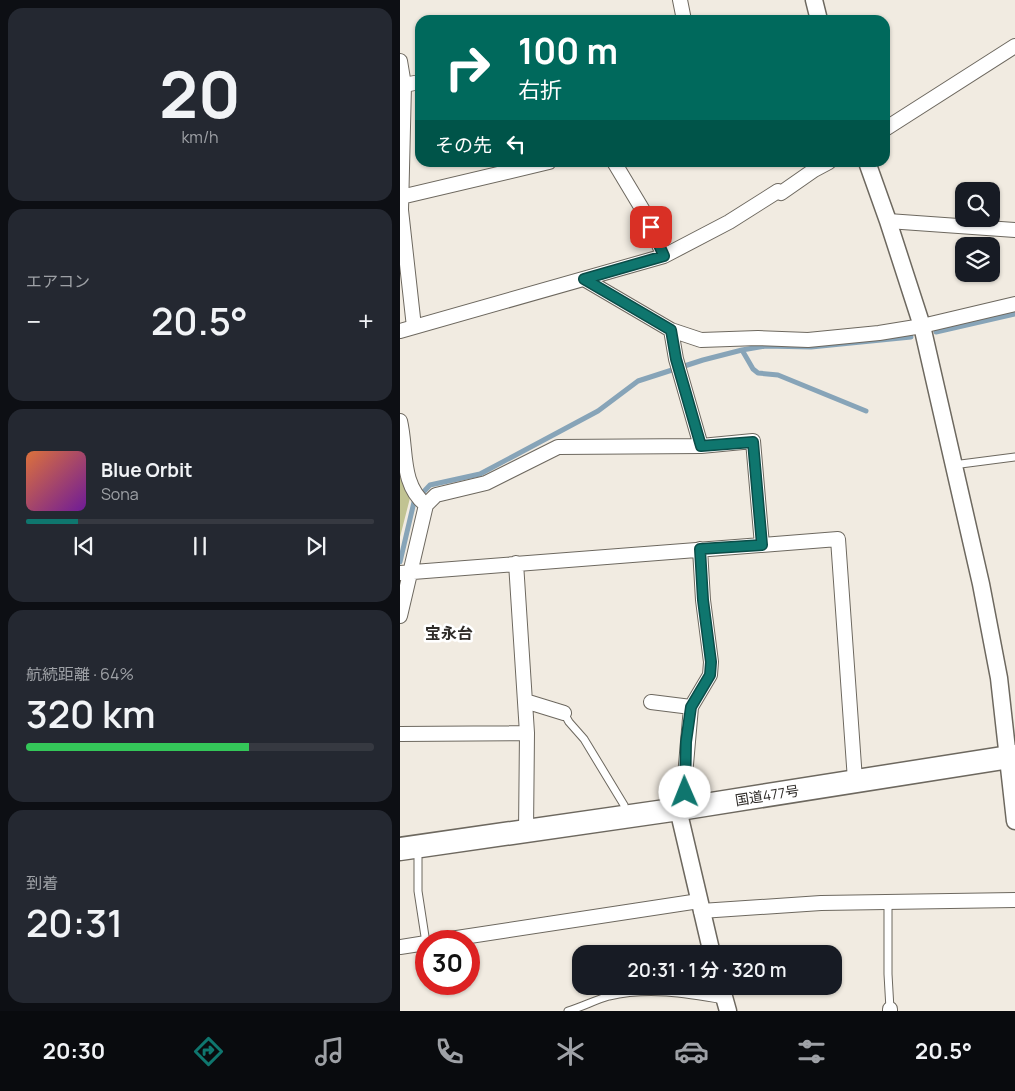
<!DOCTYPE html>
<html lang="ja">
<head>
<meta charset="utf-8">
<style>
  body { margin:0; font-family:Manrope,"Noto Sans JP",sans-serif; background:#242831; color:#f1f3f6; height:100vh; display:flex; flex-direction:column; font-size:19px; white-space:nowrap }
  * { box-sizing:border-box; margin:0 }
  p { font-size:16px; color:#9ea1a6 }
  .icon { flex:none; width:28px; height:28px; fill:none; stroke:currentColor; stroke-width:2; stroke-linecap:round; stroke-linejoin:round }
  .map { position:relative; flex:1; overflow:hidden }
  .details { display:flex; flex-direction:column; gap:8px; padding:8px; background:#0d0f14; width:400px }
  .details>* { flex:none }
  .hud { position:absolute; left:15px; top:15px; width:475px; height:152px; border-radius:15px; box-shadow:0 1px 4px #0004; background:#00695c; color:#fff; overflow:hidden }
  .fabs { position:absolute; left:555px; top:182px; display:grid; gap:10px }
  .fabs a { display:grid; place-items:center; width:45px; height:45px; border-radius:10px; background:#171b24; box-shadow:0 1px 4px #0004; font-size:25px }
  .speed { position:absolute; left:15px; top:930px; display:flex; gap:10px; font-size:25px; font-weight:700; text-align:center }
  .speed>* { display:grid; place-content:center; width:65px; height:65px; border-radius:50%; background:#171b24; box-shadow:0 1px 4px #0004; line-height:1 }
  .speed .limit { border:8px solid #d22; background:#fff; color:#111 }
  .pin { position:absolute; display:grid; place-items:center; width:42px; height:42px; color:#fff; margin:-21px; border-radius:10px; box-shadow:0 2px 8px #0006 }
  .me { position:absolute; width:55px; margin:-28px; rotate:359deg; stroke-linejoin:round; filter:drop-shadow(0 0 4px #0008) }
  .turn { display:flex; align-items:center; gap:18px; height:105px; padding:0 20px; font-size:22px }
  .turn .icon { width:65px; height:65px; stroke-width:2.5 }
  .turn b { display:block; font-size:35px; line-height:42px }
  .then { display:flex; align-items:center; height:48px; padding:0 20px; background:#0003; gap:10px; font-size:19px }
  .big { font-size:38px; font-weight:600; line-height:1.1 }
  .details .widget { flex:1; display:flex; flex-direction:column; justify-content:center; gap:8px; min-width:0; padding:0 18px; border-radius:15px; background:#242831 }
  .details .dial { align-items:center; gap:0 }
  .dial b { font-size:65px; line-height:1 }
  .song { display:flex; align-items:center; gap:15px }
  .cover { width:60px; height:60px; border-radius:8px; background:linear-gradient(135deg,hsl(20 70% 55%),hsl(280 70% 35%)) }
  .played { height:5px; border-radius:2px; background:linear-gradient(90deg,#0f766e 15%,#363941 15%) }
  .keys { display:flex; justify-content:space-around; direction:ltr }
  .heat { display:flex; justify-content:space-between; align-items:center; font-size:28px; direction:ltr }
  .charge { height:8px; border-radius:4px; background:linear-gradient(90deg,#34c759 64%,#363941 0) }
  .trip { position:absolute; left:172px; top:945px; width:270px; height:50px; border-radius:15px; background:#171b24; box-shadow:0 1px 4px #0004; font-weight:600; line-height:50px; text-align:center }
  .menu { display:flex; height:80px; justify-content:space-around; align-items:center; background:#090b0e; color:#9ea1a6 }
  .menu .icon { width:35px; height:35px }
  .menu .on { color:#0f766e }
  .menu b { font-size:22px; color:#f1f3f6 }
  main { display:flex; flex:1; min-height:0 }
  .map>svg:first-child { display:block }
  .green { fill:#c1c392 }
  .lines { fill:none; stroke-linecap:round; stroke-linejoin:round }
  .stream { stroke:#87a4b8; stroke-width:5 }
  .service-casing { stroke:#6d685f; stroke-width:9 }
  .minor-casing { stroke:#6d685f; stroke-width:16 }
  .tertiary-casing { stroke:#6d685f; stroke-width:19 }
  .trunk-casing { stroke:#6d685f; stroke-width:25 }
  .service { stroke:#fff; stroke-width:7 }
  .minor { stroke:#fff; stroke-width:14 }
  .tertiary { stroke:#fff; stroke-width:16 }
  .trunk { stroke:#fff; stroke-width:22 }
  .route-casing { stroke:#0a4d48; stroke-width:12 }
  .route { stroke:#0f766e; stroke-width:9 }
  .labels { text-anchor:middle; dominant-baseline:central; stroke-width:5; stroke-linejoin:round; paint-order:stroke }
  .street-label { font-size:14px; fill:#2f2c29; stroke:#fff }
  .quarter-label { font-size:16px; font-weight:bold; fill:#2f2c29; stroke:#fff }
</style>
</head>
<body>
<main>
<section class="details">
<div class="widget dial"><b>20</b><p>km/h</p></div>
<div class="widget"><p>エアコン</p>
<div class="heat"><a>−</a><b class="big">20.5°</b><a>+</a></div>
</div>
<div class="widget">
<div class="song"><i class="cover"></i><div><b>Blue Orbit</b><p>Sona</p></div></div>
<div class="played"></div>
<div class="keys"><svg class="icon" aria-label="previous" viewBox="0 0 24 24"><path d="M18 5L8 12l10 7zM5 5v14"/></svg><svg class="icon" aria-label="pause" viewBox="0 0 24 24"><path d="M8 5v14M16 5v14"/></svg><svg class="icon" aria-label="next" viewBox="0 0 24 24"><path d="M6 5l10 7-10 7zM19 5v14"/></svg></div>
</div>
<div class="widget"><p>航続距離 · 64%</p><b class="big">320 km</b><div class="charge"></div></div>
<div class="widget"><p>到着</p><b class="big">20:31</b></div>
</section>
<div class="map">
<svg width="615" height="1011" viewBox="0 0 615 1011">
  <rect width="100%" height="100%" fill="#f1ebe1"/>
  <path class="green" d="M3,477l9,19 -2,2 -10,39v-59z"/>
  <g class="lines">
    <path class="stream" d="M536,332l79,-18
      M342,350l24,-4 45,1 100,-10
      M0,562l14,-60 16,-17 50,-11 118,-63 40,-30 65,-21 39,-10 11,19 5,4 20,2 88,36"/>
    <g class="service-casing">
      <path id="service" d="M553,465l62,-8
        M164,713l5,9 15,17 40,66
        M18,858v33l8,52
        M488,902v72l2,35
        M168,1011c14,-4 27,-11 41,-15 39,-9 76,-3 115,4"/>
    </g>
    <g class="minor-casing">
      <path id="minor" d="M280,0l4,20
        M0,61l4,24
        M485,129l130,-83
        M214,162l30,50 20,44
        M1,197l148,-35
        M488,221l127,9
        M184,279l87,51 30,10 57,-2 50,2 71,-7 43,-7 93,-22
        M14,327l-13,-117 3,-125 16,-3
        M271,330l5,29 25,87
        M0,331l264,-75 65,-34 49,-31 3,2 33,-23 15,-8
        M0,421c7,29 0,63 26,84
        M0,573l438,-34 17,241
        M0,616l26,-111 10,-10 50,-12 72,-36 143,-1 52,-5 9,104
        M125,701l39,12
        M251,702l40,5
        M0,734l127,-1 -11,-170
        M286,808l-1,-32 6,-69 19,-32 1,-13 -8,-62 -3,-51
        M126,831l1,-98
        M301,911l120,-8 194,-3
        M37,941l262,-40
        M0,947l26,-4
        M490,1009v2"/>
    </g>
    <g class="tertiary-casing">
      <path id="tertiary" d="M414,0l5,20
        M467,162l21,59 34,105 59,258 18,94 16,143
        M278,809l34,145
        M321,986l7,25"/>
    </g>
    <g class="trunk-casing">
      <path id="trunk" d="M0,849l286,-41 329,-52"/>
    </g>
    <use href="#service" class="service"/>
    <use href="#minor" class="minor"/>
    <use href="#tertiary" class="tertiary"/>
    <use href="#trunk" class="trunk"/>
  </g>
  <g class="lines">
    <g class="route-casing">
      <path id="route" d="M251,227l13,29 -80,23 87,51 5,29 25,87 52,-4 9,103 -62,4 3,51 8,62 -1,13 -19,32 -5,35 -1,50"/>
    </g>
    <use href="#route" class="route"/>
  </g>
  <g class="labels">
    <g class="street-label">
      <text transform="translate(367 795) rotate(-9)">国道477号</text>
    </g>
    <g class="quarter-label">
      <text x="49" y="633">宝永台</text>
    </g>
  </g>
</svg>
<div class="fabs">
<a><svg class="icon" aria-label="search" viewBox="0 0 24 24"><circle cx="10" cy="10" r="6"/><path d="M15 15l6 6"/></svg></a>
<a><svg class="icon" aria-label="layers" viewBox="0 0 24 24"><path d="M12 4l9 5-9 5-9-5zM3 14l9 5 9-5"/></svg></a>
</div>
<div class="speed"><div class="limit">30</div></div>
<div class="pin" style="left:251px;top:227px;background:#d93025"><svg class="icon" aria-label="arrive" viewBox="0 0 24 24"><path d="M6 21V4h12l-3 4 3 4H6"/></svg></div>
<svg class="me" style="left:285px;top:792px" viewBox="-20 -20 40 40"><circle r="19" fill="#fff"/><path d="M0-13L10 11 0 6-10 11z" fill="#0f766e"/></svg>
<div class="trip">20:31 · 1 分 · 320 m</div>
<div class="hud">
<div class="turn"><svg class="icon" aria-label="right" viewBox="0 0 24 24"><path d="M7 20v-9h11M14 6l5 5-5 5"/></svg><div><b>100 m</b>右折</div></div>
<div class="then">その先<svg class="icon" aria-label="left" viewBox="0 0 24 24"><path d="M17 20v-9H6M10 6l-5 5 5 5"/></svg></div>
</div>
</div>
</main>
<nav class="menu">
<b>20:30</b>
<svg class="icon on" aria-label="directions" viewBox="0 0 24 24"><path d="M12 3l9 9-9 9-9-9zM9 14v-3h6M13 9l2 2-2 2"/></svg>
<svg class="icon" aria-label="music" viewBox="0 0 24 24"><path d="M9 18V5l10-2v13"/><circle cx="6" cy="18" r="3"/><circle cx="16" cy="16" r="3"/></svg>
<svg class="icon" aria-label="phone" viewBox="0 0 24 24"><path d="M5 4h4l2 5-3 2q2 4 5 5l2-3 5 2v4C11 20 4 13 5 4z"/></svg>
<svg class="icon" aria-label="climate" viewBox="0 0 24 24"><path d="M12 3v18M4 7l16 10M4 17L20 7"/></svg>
<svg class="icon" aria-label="car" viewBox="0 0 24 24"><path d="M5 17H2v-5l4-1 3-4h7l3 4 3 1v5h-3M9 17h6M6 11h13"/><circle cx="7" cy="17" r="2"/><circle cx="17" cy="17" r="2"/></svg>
<svg class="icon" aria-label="filters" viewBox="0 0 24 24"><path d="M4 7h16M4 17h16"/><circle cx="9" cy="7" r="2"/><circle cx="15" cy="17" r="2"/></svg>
<b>20.5°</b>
</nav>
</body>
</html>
